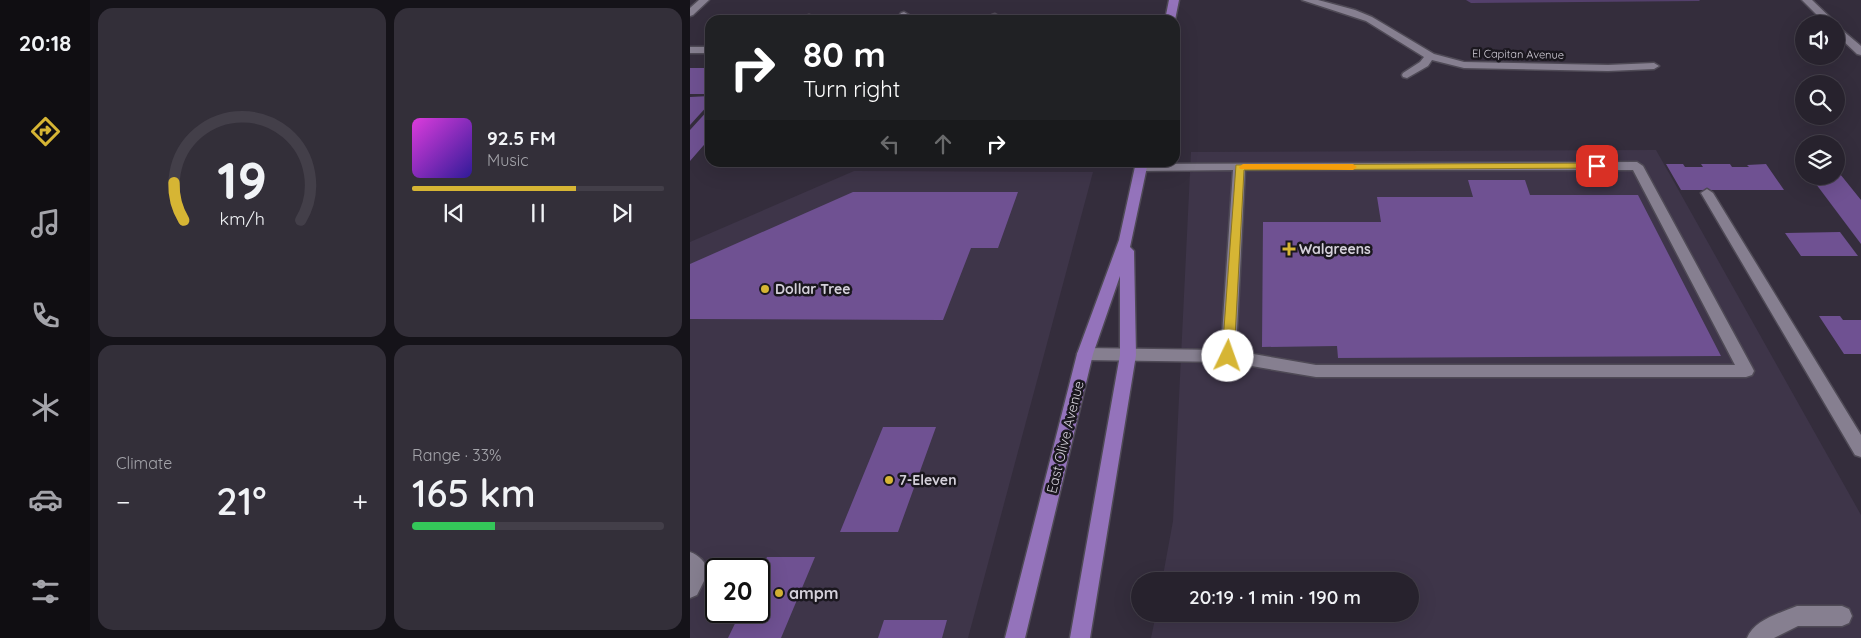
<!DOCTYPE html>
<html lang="en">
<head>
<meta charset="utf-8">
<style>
  body { margin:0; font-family:Quicksand,sans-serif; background:#332f39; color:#f1f3f6; height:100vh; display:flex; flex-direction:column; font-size:19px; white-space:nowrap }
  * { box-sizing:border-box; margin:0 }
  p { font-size:16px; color:#a4a4aa }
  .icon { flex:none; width:28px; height:28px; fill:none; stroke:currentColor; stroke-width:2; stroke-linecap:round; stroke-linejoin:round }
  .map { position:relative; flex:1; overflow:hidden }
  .side { display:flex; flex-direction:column; gap:8px; padding:8px; background:#151319; width:600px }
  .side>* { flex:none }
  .guide { position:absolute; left:15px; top:15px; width:475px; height:152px; border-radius:15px; box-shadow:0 5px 20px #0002,0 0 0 1px #433f49; background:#202124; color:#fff; overflow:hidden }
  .tools { position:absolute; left:1105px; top:15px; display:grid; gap:10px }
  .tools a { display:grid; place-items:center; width:50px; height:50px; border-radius:50%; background:#27222d; box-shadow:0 5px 20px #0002,0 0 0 1px #433f49; font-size:25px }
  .speed { position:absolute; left:15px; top:558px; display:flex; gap:10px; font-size:25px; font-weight:700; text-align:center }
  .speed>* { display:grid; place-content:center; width:65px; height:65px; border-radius:50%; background:#27222d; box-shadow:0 5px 20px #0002,0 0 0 1px #433f49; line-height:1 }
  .speed .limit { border:2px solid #111; border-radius:8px; background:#fff; color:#111 }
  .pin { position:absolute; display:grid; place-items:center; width:42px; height:42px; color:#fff; margin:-21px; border-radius:10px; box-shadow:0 2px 8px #0006 }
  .me { position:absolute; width:55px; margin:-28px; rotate:3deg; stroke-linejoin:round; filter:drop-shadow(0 0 4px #0008) }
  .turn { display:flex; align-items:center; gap:18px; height:105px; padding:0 15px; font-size:22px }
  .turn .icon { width:65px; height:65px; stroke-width:2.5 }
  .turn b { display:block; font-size:35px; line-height:42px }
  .lanes { display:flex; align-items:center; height:48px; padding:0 15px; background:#0003; justify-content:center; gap:25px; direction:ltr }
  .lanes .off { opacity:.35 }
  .big { font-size:38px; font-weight:600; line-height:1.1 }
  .side .card { flex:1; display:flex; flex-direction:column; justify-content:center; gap:8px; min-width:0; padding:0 18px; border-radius:15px; background:#332f39 }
  .side .dial { align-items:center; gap:0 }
  .dial svg { height:130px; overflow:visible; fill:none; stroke:#433f49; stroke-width:7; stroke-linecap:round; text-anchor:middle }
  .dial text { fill:#f1f3f6; stroke:none }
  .song { display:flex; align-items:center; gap:15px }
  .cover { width:60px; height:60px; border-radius:8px; background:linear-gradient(135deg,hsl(300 70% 55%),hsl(250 70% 35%)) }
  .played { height:5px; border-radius:2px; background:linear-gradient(90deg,#d6b534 65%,#433f49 65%) }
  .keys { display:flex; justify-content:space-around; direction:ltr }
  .heat { display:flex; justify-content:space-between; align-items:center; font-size:28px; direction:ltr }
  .charge { height:8px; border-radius:4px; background:linear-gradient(90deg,#34c759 33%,#433f49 0) }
  .side .tiles { flex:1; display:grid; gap:8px; grid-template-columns:repeat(2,1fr) }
  .trip { position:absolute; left:441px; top:572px; width:288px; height:50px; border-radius:25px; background:#27222d; box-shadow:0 5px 20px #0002,0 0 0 1px #433f49; font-weight:600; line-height:50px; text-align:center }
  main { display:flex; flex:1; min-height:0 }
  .tabs { display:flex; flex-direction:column; width:90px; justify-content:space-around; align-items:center; background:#100e12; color:#a4a4aa }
  .tabs .icon { width:35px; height:35px }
  .tabs .on { color:#d6b534 }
  .tabs b { font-size:22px; color:#f1f3f6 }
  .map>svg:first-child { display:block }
  .built { fill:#3e3549; fill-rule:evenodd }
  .green { fill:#54406c }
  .building { fill:#6f5192 }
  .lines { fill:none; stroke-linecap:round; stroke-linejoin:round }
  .minor-casing { stroke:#4f4a56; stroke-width:3 }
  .major-casing { stroke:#4f4a56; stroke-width:3 }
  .minor { fill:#867f90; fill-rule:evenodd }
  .major { fill:#9473bb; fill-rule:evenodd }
  .route { fill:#d6b534; stroke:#8b7622 }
  .slow { fill:#f59e0b }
  .poi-dot { fill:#d6b534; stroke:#1a171e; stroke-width:2 }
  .labels { text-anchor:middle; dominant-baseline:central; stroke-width:5; stroke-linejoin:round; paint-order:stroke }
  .far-street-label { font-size:11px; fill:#d4d0da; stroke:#1a171e }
  .poi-label { font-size:14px; font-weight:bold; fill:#d4d0da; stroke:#1a171e; text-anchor:start }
  .street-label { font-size:14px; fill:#d4d0da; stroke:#1a171e }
  .near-poi-label { font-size:16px; font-weight:bold; fill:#d4d0da; stroke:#1a171e; text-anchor:start }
</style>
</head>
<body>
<main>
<nav class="tabs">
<b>20:18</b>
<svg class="icon on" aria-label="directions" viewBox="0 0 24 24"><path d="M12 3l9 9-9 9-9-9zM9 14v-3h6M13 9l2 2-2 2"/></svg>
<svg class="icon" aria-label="music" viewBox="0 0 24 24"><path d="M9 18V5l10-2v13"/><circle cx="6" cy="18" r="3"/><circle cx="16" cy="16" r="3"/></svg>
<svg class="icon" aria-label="phone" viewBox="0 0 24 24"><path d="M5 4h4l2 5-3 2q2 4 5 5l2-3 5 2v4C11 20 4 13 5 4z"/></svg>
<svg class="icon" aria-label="climate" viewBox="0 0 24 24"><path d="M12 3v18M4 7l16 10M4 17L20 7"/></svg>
<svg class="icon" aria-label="car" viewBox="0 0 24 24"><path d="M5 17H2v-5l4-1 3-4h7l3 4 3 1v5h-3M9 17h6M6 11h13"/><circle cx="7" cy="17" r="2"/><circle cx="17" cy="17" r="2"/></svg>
<svg class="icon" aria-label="filters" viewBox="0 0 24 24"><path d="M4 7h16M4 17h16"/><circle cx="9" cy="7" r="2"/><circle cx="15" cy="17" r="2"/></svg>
</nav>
<section class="side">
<div class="tiles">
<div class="card dial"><svg viewBox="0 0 100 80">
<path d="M14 69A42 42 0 1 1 86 69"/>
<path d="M14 69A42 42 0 0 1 8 46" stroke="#d6b534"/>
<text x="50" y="56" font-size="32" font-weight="700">19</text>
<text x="50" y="72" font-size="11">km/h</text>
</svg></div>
<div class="card">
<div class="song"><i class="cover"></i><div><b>92.5 FM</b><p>Music</p></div></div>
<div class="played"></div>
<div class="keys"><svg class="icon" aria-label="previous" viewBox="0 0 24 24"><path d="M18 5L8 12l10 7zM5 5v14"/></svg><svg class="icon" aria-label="pause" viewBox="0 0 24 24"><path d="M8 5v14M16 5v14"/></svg><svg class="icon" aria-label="next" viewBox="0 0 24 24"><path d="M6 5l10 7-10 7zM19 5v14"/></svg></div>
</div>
<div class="card"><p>Climate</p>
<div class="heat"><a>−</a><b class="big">21°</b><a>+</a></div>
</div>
<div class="card"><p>Range · 33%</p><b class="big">165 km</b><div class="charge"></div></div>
</div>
</section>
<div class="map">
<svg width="1171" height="638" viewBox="0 0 1171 638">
  <rect width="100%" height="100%" fill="#342d3c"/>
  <path class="built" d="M966,150l205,365v123h-710l5,-24h254v-33h-248l11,-60 18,-369z
    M164,171l239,1 -125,466h-278v-396zM26,569h43v42h-43z"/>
  <path class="green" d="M776,0h233l1,1 -229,2z"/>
  <path class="building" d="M0,68h20v26h-20z
    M20,96v7l-20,22v-28z
    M20,108v30l-20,23v-31z
    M976,164h17l2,3h18l-2,-3h29l2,3h17l-2,-2 19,-1 18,26h-103z
    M1146,169l25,31v44l-51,-68h26z
    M778,180h57l5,15h108l83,161 -383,2 -1,-12 -75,1 1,-125h118l-4,-25h96z
    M163,192h165l-20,56h-27l-28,72 -253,-1v-55z
    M1150,232l18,24h-57l-16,-23z
    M1129,316h21l3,4h18v34h-17z
    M193,427h53l-38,105h-58z
    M77,557h48l-34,81h-53l13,-27h18v-37z
    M194,620h63l-5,18h-64z"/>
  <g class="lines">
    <g class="minor-casing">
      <path id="minor" d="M9,0h10l-16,15 -3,1v-8z
        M612,0h16l37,10 17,7 62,37 30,8 144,3 46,-2 5,3 -5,3 -46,2 -144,-3 -32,-8 -4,6 -21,12 -4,-1 -1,-2 1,-2 17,-11 4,-5 -58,-36z
        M1112,0h10l23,22 2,2 -1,1 -10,-1z
        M214,12l5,3 -3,5h-10l5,-7z
        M305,14l5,3 -2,3h-10l4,-5z
        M119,15l3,1 1,4h-10l3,-4z
        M1146,25l25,21v9l-4,-1 -21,-20z
        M0,47h20v6h-20z
        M947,162l6,4 109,201 2,4 -2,4 -6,2h-430l-88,-15 -143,-2 -6,-2 -2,-4 2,-4 6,-2 136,2 12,-180 -92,1 -4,-1 -2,-3 2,-3zM555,170h388l102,195h-419l-80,-14z
        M1017,189l6,4 148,242v22l-6,-2 -154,-262z
        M0,552c9,3 15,10 19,19l-12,24 -7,3z
        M1107,606h45l7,3 3,7 -3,7 -7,3h-44l-24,12h-27c7,-18 33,-25 50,-32z"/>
    </g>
    <g class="major-casing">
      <path id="major" d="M479,0h10l-4,20h-10z
        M446,162h12l-18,85 4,4 2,104 -46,283h-20l50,-283v-79l-27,78 -68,284h-20l72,-284 42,-114z"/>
    </g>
    <use href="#minor" class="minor"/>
    <use href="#major" class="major"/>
  </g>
  <path class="route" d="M907,163l5,3 -2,2 -356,2 -10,186 -6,5 -6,-5 14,-191z"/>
  <path class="slow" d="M553,164h110l4,3 -4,3 -113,-1 -1,-2z"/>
  <g class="poi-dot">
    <path d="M596.5 241.5h5v5h5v5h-5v5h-5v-5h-5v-5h5z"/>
    <circle cx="75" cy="289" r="5"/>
    <circle cx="199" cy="480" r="5"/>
    <circle cx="89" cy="593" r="5"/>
  </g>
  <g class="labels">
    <g class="far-street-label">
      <text transform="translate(828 54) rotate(1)">El Capitan Avenue</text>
    </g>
    <g class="poi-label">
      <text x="609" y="249">Walgreens</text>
      <text x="85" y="289">Dollar Tree</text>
      <text x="209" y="480">7-Eleven</text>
    </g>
    <g class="street-label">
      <text transform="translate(375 437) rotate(-76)">East Olive Avenue</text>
    </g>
    <g class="near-poi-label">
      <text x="99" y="593">ampm</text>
    </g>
  </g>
</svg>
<div class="tools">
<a><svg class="icon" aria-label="sound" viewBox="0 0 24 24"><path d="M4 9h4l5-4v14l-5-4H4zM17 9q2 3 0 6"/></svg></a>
<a><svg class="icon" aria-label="search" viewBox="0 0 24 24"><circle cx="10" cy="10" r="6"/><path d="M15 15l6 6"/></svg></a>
<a><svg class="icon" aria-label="layers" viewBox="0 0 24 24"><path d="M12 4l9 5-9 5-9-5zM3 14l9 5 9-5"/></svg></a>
</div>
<div class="speed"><div class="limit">20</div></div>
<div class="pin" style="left:907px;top:166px;background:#d93025"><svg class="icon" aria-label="arrive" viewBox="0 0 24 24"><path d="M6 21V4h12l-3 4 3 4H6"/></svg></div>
<svg class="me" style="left:538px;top:356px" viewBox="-20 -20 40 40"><circle r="19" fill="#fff"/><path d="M0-13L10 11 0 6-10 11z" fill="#d6b534"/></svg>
<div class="trip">20:19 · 1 min · 190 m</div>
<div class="guide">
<div class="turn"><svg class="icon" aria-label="right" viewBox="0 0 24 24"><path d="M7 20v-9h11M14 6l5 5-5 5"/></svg><div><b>80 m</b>Turn right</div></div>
<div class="lanes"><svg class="icon off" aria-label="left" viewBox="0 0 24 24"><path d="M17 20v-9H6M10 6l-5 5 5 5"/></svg><svg class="icon off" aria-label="ahead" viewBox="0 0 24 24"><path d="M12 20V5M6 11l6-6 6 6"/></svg><svg class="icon" aria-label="right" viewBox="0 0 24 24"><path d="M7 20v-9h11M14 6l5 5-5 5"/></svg></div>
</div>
</div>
</main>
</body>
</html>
